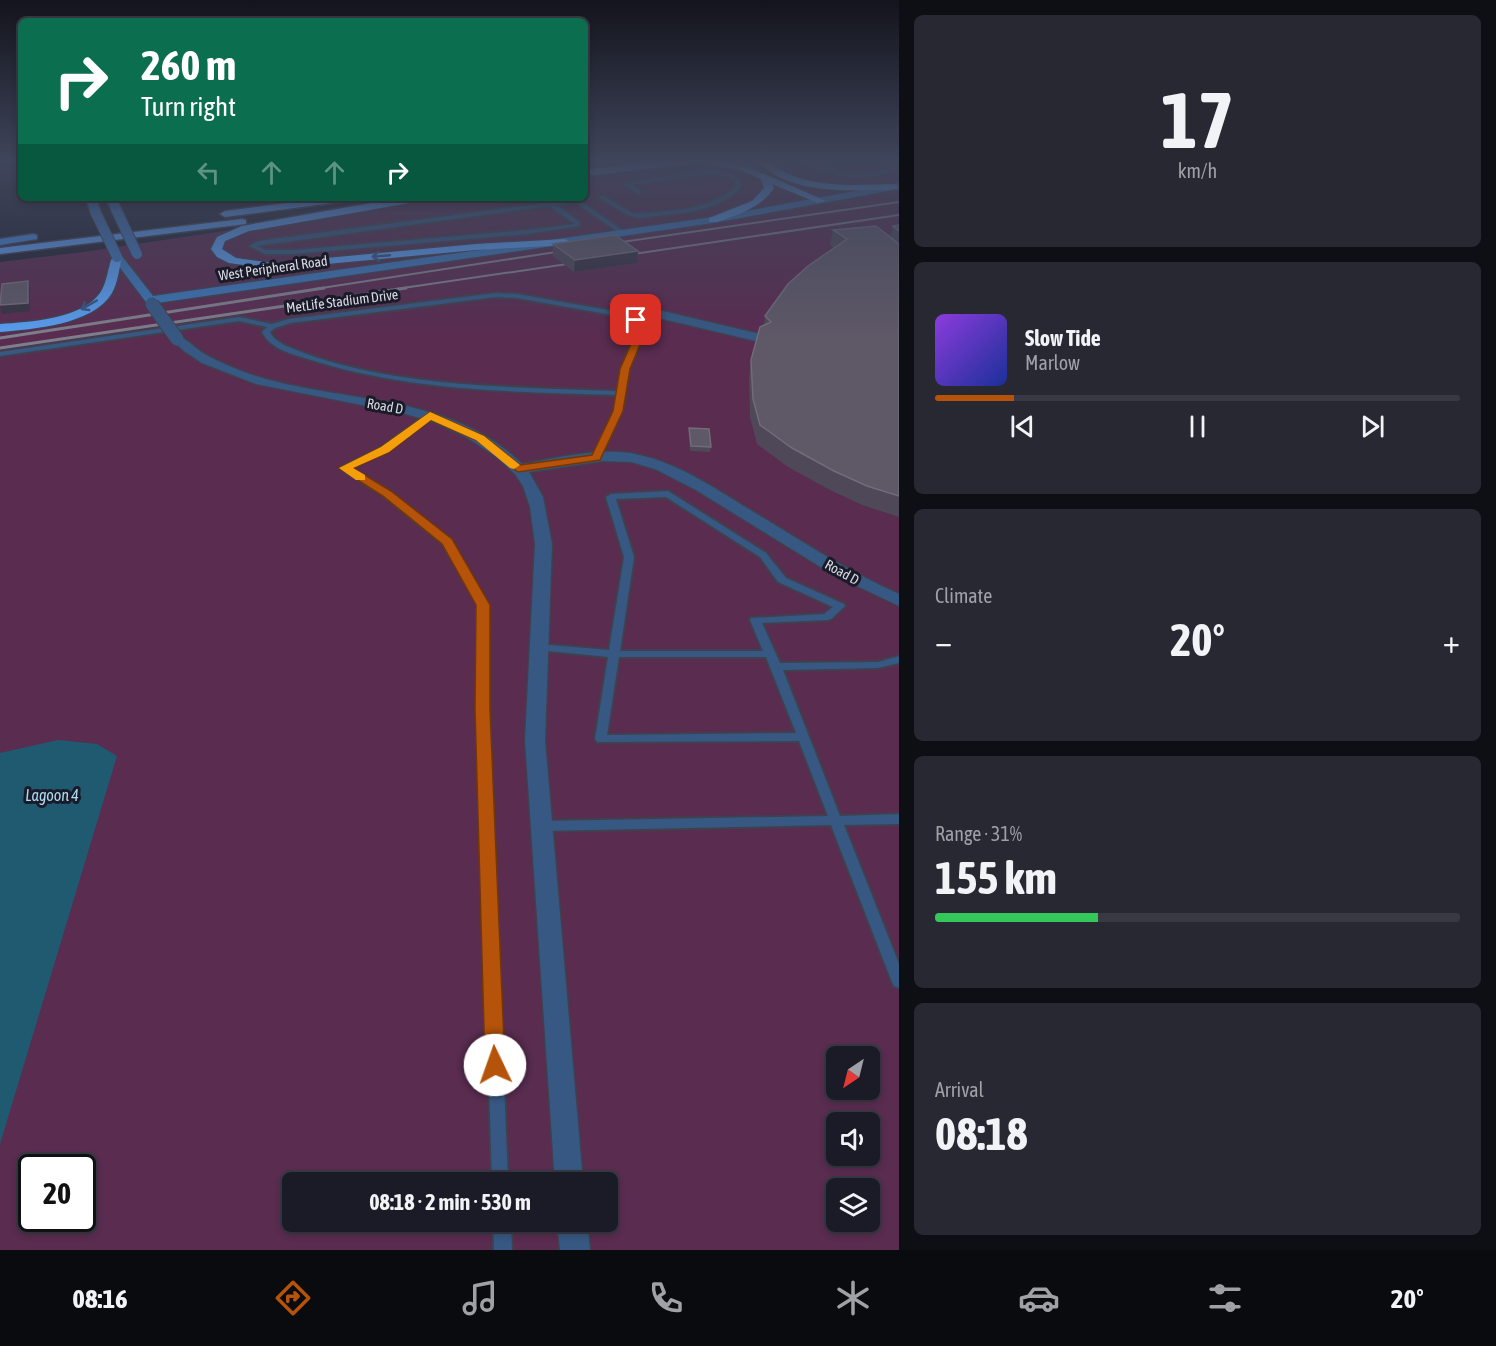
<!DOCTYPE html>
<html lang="en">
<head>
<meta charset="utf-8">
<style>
  body { margin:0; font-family:"Asap Condensed",sans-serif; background:#272832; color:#f1f3f6; height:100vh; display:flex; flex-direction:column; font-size:22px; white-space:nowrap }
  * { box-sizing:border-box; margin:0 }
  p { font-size:20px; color:#9fa1a7 }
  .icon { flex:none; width:33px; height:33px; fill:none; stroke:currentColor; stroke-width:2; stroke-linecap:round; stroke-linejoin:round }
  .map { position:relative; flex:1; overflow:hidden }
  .drawer { display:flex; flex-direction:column; gap:15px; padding:15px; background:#0e0f15; width:597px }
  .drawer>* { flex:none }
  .banner { position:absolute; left:18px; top:18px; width:570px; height:183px; border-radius:9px; box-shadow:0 3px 9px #0003,0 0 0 2px #383943; background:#0b6e4f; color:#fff; overflow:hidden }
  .needle { width:39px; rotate:215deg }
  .tools { position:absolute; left:826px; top:1046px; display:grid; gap:12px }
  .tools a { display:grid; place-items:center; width:54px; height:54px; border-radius:9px; background:#1a1b26; box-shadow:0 3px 9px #0003,0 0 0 2px #383943; font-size:30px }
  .speed { position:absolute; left:18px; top:1154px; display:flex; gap:12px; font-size:30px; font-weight:700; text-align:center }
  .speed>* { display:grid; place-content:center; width:78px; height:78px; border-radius:50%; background:#1a1b26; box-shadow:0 3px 9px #0003,0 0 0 2px #383943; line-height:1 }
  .speed .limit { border:3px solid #111; border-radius:9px; background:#fff; color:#111 }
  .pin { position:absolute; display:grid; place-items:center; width:51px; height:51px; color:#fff; margin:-26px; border-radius:12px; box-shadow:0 3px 9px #0006 }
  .me { position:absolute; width:66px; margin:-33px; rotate:357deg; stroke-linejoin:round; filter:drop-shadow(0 0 4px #0008) }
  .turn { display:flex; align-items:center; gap:21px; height:126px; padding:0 24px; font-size:27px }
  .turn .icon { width:78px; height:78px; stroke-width:2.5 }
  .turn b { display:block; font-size:42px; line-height:51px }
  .lanes { display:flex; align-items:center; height:57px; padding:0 24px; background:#0003; justify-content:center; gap:30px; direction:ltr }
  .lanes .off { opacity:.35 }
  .big { font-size:45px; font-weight:700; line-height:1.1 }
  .drawer .widget { flex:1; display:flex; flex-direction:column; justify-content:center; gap:9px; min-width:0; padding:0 21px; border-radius:9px; background:#272832 }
  .drawer .dial { align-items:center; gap:0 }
  .dial b { font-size:78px; line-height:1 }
  .song { display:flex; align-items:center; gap:18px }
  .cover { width:72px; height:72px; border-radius:9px; background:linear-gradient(135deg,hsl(270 70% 55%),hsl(230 70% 35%)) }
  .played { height:6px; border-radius:3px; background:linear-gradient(90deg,#b45309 15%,#383943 15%) }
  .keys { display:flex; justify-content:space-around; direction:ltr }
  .heat { display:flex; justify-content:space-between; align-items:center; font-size:33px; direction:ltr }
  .charge { height:9px; border-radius:4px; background:linear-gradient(90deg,#34c759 31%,#383943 0) }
  .trip { position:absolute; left:282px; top:1172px; width:336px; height:60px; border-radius:9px; background:#1a1b26; box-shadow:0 3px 9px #0003,0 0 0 2px #383943; font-weight:700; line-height:60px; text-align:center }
  .menu { display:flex; height:96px; justify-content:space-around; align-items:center; background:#0a0b0f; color:#9fa1a7 }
  .menu .icon { width:42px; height:42px }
  .menu .selected { color:#b45309 }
  .menu b { font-size:27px; color:#f1f3f6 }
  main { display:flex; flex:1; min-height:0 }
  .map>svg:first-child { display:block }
  .green { fill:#592c50; fill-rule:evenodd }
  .water { fill:#205a71 }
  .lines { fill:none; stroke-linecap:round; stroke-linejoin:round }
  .lane-casing { stroke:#40414f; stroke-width:4 }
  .street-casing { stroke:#40414f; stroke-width:3 }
  .secondary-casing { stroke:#40414f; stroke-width:3 }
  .primary-casing { stroke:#40414f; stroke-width:3 }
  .highway-casing { stroke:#40414f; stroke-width:3 }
  .lane { fill:#375882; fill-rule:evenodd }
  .street { fill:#375882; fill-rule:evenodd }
  .secondary { fill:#3d74b6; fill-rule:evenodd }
  .primary { fill:#4188df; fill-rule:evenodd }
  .highway { fill:#599cef; fill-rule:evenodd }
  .rail-far1 { stroke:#7e7f8c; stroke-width:2 }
  .rail { stroke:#7e7f8c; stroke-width:3 }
  .street-bridge-casing { stroke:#40414f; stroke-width:15; stroke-linecap:butt }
  .secondary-bridge-casing { stroke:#40414f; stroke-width:12; stroke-linecap:butt }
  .street-bridge { stroke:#375882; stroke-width:13 }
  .secondary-bridge { stroke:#3d74b6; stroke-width:10 }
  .wall { fill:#4f4858 }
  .shaded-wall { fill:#373343 }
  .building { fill:#5e5867; stroke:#716c7a; stroke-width:1.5 }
  .oneway { stroke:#365582 }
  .route { fill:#b45309; stroke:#753606; stroke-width:1.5 }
  .slow { fill:#f59e0b }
  .labels { text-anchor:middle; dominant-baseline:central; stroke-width:6; stroke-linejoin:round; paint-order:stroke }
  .far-street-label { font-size:14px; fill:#d9dae4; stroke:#1a1b29 }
  .water-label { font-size:16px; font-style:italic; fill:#acdcf3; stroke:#1a1b29 }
</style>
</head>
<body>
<main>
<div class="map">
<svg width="899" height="1250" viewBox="0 0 899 1250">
  <rect width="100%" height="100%" fill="#232433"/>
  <path class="green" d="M681,161h218v1089h-899v-988l83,-10 363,-54h139v-21zM837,1056h33v33h-33zM837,1122h33v33h-33zM32,1167h50v51h-50zM292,1182h316v39h-316zM837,1188h33v33h-33z"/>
  <path class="water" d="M58,740l39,4 20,12 -117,388v-391z"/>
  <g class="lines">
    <g class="lane-casing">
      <path id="lane" d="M803,161c9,0 17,5 27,8 28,10 43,5 69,-6v4c-32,16 -66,12 -96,-6z
        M710,169c13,1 26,4 32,17 -26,29 -68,27 -103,32l-11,-3 -30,-18 5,-1 29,17 7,1c34,-4 72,-3 97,-28l-2,-6 -13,-6 -11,-1 -79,12 9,6 1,1 -3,2 -15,-10z
        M577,199l48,33v2h-4l-45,-31 -20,2 24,17 -1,4 -51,8 -235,20h-28l-16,-8 9,-5zM549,206l26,18 -47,6 -235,20h-27l-9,-4z
        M496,293l21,1 108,19 18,10 2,7 -16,39 -7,42 -23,49h-6l-1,-2 22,-47 3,-16c-103,-3 -210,-4 -309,-36 -16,-5 -38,-10 -46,-27l5,-5 -28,-6 -239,35v-4l239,-35 33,7 17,-5zM496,297l21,1 106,19 13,7 1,6 -16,39 -4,22c-100,-4 -217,-3 -313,-38 -12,-5 -28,-9 -34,-21l5,-4 15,-5z
        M427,414h3l4,2 -46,35 -37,17 39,24 60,48 38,65 1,104 19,473h-16l-15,-473 1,-104 -35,-61 -59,-48 -44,-28 42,-21z
        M668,491l98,62 20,25 58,26 1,2 -14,13 -4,1 -65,3 18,40 98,-1 21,-6v7l-21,5 -95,2 57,146 59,-2v10l-55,1 55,139v24l-5,-2 -2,-4 -61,-157 -289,6 -5,-2 -1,-3 1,-3 5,-2 286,-5 -29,-75 -202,1 -2,-3 13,-82 -70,-7 -5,-3 5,-3 71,6 15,-93 -18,-60 5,-3zM666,497l94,60 18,25 55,25 -9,7 -73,4 -1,2 13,31h-143l14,-94 -18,-58zM619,657h147l30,76 -189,2z
        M493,1221h18l1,29h-18z"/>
    </g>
    <g class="street-casing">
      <path id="street" d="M654,309l110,26 2,3 -6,4 -110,-26 -2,-3z
        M177,335c9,3 18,13 26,18 19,11 42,20 63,26 87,24 188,17 256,85 35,-6 72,-16 108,-11 47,8 87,37 127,61 46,28 92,58 142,80v12l-67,-32 -136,-84 -41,-21 -24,-7 -28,-1 -74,11 14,25 9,47 -7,196 38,442h-28l-30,-442 10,-196 -5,-37 -7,-21 -8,-12 -18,-17 -31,-20 -32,-15 -32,-9 -146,-29 -54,-21 -18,-12 -13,-12z
        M557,1221h30l3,29h-30z"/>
    </g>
    <g class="secondary-casing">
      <path id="secondary" d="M899,183v6l-186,34 -563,81 -4,-2 -34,-45 5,-3 4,1 32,41 560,-79z
        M86,198h10l4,13 -1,2h-8z
        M106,198h10l5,11 -1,2h-8z"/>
    </g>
    <g class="primary-casing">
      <path id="primary" d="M33,234l4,1v4l-37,6v-6z"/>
    </g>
    <g class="highway-casing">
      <path id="highway" d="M661,161h29l-4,3 -101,12v-6z
        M696,161h21l31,6 78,34 -8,2 -46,-19 2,4c-13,20 -36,26 -57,34h-8v-4l43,-17 12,-13 -3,-9 -18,-8z
        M758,161h10c33,29 85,24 127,23l4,4c-8,3 -19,2 -27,2 -38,1 -87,1 -114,-29z
        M325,198h28l-5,3 -123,16 -5,-3 5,-3z
        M400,198h26l-5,3 -172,30 -24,10 -3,8 14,9 37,5 203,-19 89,-5 5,3 -5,3 -89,5 -203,19 -44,-6 -12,-6 -6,-8 6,-12 25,-11z
        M242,219l4,1v4l-246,30v-6z
        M117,254l5,3c-3,12 -4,25 -10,36 -19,32 -79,36 -112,39v-8c29,-2 82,-5 100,-31 7,-10 8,-25 12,-36z"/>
    </g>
    <use href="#lane" class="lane"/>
    <use href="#street" class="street"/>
    <use href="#secondary" class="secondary"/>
    <use href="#primary" class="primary"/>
    <use href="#highway" class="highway"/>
    <path class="rail-far1" d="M608,244l291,-42
      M620,256l279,-41
      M315,289l254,-39
      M396,289l185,-27"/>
    <path class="rail" d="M0,338l324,-50
      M0,348l406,-60"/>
    <g class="street-bridge-casing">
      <path id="street-bridge" d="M152,304l25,35"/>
    </g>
    <g class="secondary-bridge-casing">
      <path id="secondary-bridge" d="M116,209l21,45
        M95,211l22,46"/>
    </g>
    <use href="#street-bridge" class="street-bridge"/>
    <use href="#secondary-bridge" class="secondary-bridge"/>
  </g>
  <path class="wall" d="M899,225v292l-37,-12 -32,-15 -42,-23 -31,-23 -7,-27 -1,-39 2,-18 13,-35 1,-9 69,-68 -4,-3 3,-15 57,7 3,-11z
    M553,244l85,7 -1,12 -63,9 -21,-16z
    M689,428l22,19 -1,5 -20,-1 -1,-18z"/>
  <path class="shaded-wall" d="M638,251l-1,12 -63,9 1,-12z
    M28,281l2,9v21l-28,3 -2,-9z"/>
  <path class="building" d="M899,225v6l-6,-5z
    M876,226l23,18v252l-32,-10 -33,-15 -42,-23 -32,-23 -7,-26 -2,-39 9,-33 11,-5 -6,-6 23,-32 20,-18 39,-27 -14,-9z
    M615,235l23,16 -63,9 -22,-16z
    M28,281v22l-28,2 2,-21z
    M689,428l20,1 2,18 -20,-1z"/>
  <defs><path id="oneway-shaft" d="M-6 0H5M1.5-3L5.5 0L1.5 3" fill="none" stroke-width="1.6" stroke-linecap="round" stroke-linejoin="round" transform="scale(1.5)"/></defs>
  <g class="oneway">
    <use href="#oneway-shaft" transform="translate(381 256) rotate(175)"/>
    <use href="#oneway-shaft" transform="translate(89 305) rotate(150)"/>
  </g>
  <linearGradient id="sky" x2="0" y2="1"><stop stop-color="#13141c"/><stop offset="0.48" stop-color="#3f455b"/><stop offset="1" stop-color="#3f455b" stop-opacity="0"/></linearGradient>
  <rect width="899" height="336" fill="url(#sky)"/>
  <path class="route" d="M632,318h7l7,12 -16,39 -7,42 -23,49 -82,12 -42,-32 -45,-20 -42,32 -36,16 38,23 61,48 38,66v104l15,356 -3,7 -7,2 -7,-2 -3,-7 -10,-356 1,-104 -34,-61 -59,-48 -44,-28 42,-21 49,-35 54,24 36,29 72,-10 21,-44 7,-42 17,-39 -6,-10z"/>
  <path class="slow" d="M430,412l54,24 36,29 -6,4 -4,-1 -34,-28 -45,-20 -42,32 -36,16 12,7v5h-9l-17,-12 42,-21z"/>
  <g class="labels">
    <g class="far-street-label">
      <text transform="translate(273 268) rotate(-8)">West Peripheral Road</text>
      <text transform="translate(342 301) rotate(-7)">MetLife Stadium Drive</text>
      <text transform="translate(385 406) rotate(10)">Road D</text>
      <text transform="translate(842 572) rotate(29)">Road D</text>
    </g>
    <g class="water-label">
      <text x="52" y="795">Lagoon 4</text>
    </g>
  </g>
</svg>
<div class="tools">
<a><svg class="needle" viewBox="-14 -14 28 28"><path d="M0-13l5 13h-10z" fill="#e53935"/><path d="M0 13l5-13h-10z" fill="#9fa1a7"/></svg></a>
<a><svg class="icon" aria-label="sound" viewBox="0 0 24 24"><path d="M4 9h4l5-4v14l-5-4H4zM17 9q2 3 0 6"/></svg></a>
<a><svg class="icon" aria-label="layers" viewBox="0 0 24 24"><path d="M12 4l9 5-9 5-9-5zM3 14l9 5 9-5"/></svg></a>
</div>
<div class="speed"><div class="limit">20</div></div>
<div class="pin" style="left:636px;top:320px;background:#d93025"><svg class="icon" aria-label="arrive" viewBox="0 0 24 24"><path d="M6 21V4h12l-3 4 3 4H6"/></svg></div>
<svg class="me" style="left:495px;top:1065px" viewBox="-20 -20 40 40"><circle r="19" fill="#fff"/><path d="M0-13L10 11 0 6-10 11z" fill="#b45309"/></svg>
<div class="trip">08:18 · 2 min · 530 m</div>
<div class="banner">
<div class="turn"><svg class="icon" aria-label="right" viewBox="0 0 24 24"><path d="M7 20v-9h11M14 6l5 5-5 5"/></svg><div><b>260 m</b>Turn right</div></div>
<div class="lanes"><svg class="icon off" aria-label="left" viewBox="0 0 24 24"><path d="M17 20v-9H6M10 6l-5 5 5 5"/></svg><svg class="icon off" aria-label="ahead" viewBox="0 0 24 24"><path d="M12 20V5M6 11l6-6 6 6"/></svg><svg class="icon off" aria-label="ahead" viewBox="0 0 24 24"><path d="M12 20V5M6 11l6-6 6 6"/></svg><svg class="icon" aria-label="right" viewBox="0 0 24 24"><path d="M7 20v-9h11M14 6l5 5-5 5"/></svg></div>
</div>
</div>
<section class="drawer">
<div class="widget dial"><b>17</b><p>km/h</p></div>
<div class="widget">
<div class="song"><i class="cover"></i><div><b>Slow Tide</b><p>Marlow</p></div></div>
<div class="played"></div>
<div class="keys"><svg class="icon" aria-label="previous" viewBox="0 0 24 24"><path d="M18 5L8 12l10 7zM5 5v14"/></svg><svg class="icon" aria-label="pause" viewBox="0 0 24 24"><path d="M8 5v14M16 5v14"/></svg><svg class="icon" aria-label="next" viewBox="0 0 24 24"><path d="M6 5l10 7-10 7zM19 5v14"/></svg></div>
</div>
<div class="widget"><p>Climate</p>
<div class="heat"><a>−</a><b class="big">20°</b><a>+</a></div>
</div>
<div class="widget"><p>Range · 31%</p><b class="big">155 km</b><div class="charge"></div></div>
<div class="widget"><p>Arrival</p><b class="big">08:18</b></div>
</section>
</main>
<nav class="menu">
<b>08:16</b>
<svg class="icon selected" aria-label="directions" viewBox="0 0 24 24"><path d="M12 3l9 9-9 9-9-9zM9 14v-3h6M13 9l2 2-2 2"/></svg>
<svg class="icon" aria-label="music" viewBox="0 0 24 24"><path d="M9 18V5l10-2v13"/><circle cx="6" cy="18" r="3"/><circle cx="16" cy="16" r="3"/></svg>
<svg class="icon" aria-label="phone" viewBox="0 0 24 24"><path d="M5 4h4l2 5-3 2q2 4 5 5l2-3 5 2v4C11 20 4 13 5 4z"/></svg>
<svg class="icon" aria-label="climate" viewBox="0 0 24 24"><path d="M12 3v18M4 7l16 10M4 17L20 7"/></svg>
<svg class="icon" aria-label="car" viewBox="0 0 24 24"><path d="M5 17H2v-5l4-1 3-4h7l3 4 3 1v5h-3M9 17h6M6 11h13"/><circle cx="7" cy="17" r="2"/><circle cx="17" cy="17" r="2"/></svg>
<svg class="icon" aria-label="filters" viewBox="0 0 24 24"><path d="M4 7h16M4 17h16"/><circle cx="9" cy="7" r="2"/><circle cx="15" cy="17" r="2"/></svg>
<b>20°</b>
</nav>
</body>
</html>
